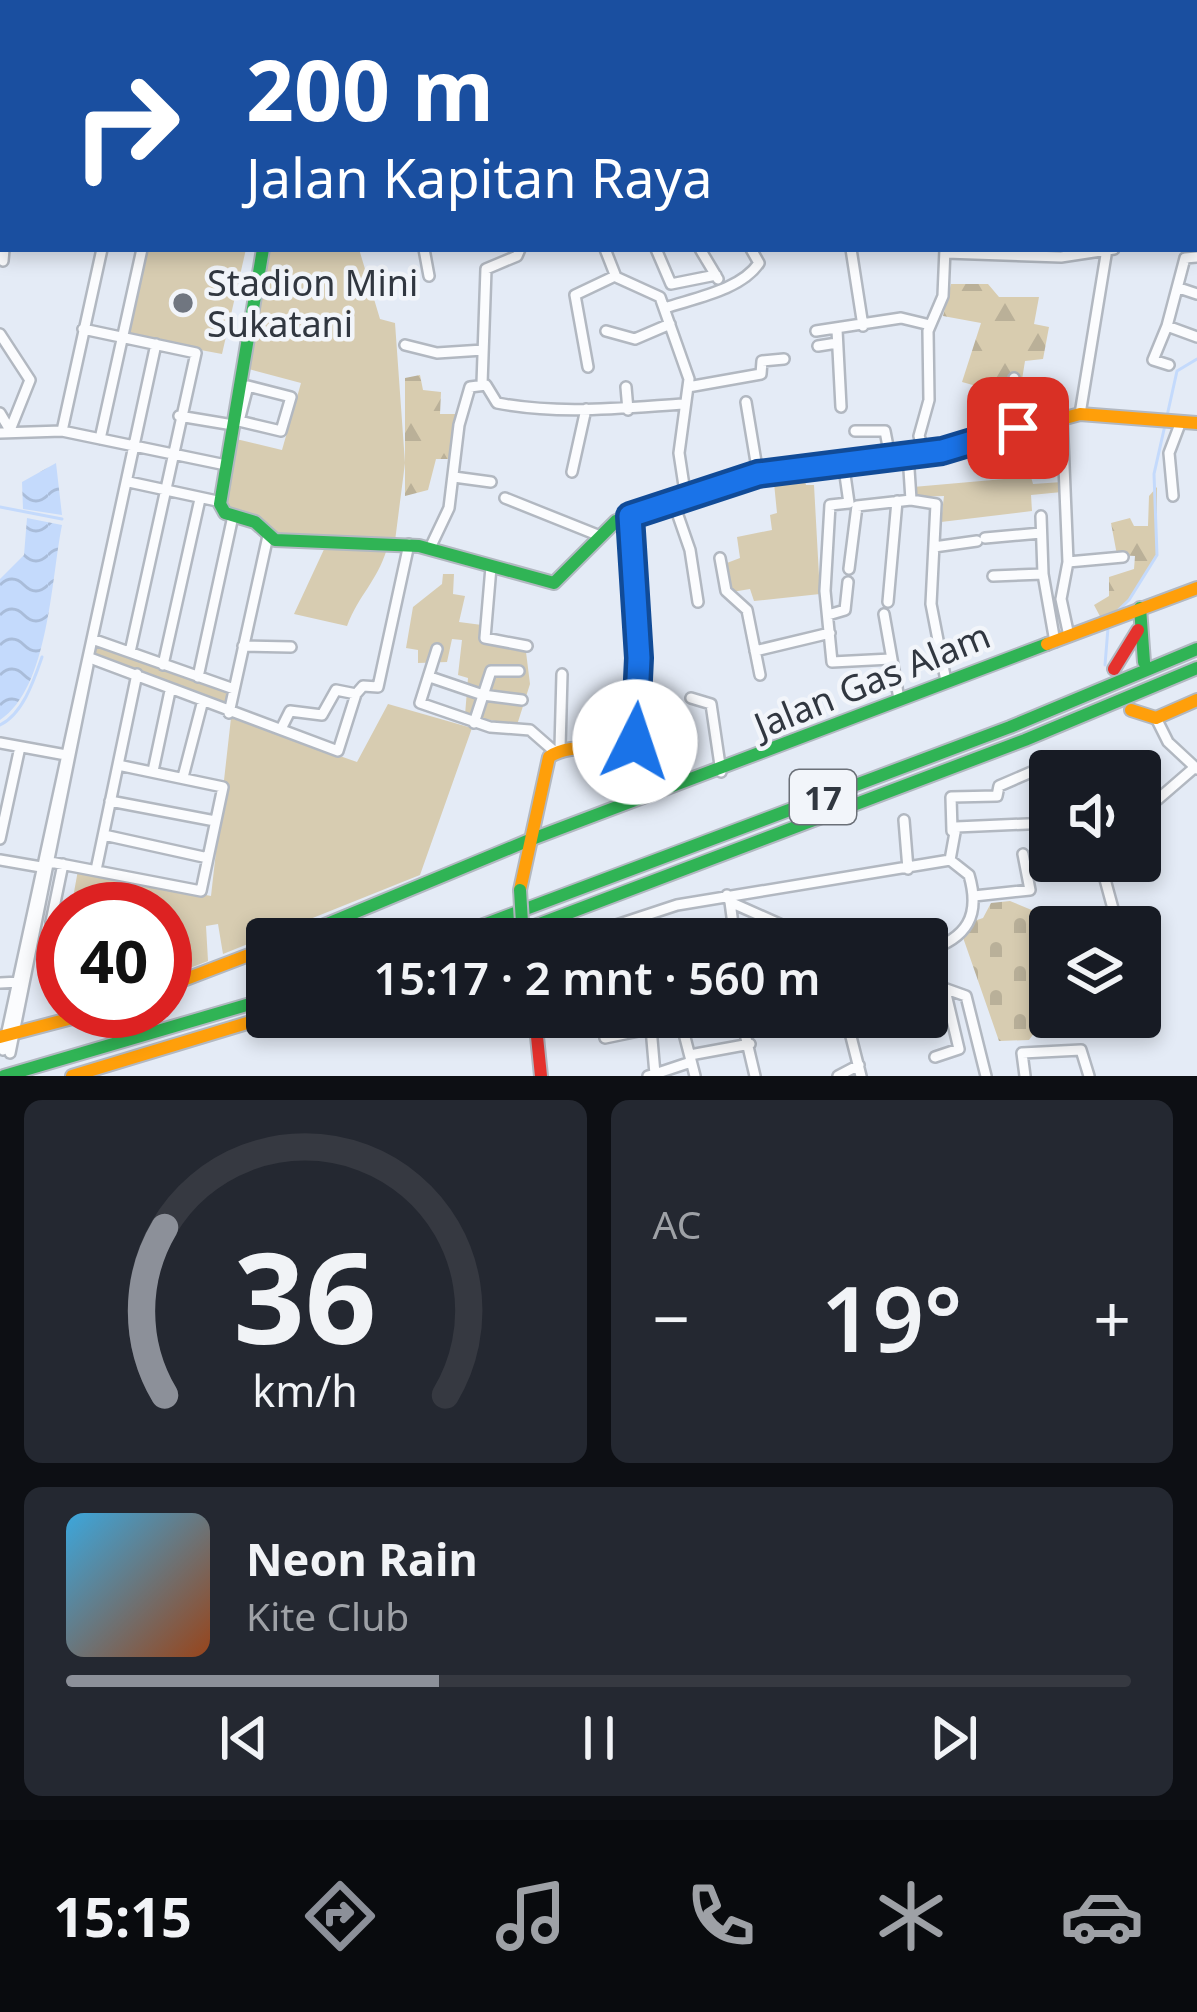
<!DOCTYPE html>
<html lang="id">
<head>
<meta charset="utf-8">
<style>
  body { margin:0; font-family:"Noto Sans",sans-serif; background:#242831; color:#f1f3f6; height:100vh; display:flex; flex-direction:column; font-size:45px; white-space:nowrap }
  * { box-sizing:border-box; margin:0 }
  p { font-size:39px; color:#9ea1a6 }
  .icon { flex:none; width:66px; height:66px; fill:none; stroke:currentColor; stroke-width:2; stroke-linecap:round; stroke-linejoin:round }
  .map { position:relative; height:1076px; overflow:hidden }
  .panel { display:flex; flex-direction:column; gap:24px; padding:24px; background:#0d0f14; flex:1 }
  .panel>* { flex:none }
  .guide { position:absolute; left:0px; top:0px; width:1197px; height:252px; box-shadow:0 6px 18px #0003; background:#1a4fa0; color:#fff; overflow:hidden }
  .buttons { position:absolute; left:1029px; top:750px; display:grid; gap:24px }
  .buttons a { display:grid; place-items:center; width:132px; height:132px; border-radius:12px; background:#171b24; box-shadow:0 6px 18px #0003; font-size:60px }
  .speed { position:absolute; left:36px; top:882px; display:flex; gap:24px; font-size:60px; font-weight:700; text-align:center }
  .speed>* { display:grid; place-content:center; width:156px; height:156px; border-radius:50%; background:#171b24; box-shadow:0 6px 18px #0003; line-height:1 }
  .speed .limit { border:18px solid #d22; background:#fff; color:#111 }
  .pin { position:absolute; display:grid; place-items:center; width:102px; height:102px; color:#fff; margin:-51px; border-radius:24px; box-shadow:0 6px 18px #0006 }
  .me { position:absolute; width:132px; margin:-66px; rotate:4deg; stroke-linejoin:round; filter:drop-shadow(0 0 9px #0008) }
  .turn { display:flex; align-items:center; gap:42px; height:252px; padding:0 48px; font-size:54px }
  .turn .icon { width:156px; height:156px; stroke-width:2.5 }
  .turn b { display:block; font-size:84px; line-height:102px }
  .big { font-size:90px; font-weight:600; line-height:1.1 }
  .panel .card { flex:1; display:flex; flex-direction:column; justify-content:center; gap:18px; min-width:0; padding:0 42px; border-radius:18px; background:#242831 }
  .panel .dial { align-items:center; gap:0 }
  .dial svg { height:312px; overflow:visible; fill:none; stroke:#363941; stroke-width:7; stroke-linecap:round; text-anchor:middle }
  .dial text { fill:#f1f3f6; stroke:none }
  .song { display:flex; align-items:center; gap:36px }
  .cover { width:144px; height:144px; border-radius:18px; background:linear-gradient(135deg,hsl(200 70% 55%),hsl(20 70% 35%)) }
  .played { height:12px; border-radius:6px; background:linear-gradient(90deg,#8c9099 35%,#363941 35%) }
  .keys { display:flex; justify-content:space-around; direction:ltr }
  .heat { display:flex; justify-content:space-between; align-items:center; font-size:66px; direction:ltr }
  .panel .tiles { flex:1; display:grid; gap:24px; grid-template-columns:1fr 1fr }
  .card:last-child { grid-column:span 2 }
  .trip { position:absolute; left:246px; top:918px; width:702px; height:120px; border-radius:12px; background:#171b24; box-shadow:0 6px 18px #0003; font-weight:600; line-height:120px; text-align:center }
  .dock { display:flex; height:192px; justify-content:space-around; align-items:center; background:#090b0e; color:#9ea1a6 }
  .dock .icon { width:84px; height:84px }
  .dock .active { color:#8c9099 }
  .dock b { font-size:54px; color:#f1f3f6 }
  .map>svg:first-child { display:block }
  .grass { fill:#d7ccb1 }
  .forest { fill:url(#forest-firs) }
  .cemetery { fill:url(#cemetery-stones) }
  .water { fill:url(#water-waves) }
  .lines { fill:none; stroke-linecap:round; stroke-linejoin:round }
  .stream { stroke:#c4dafc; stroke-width:3 }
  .street-casing { stroke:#b2b8c1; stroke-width:14 }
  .fast-casing { stroke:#b2b8c1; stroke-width:16 }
  .slow-casing { stroke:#b2b8c1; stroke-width:16 }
  .jam-casing { stroke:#b2b8c1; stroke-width:16 }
  .street { stroke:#fbfcfe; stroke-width:9 }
  .fast { stroke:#30b455; stroke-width:12 }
  .slow { stroke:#ff9f0a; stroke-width:12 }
  .jam { stroke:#e5322d; stroke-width:12 }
  .fast-bridge-casing { stroke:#b2b8c1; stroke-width:16; stroke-linecap:butt }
  .fast-bridge { stroke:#30b455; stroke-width:12 }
  .route-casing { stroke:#114b97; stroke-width:30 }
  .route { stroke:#1a73e8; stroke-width:21 }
  .poi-dot { fill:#707680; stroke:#f2f5fa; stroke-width:4.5 }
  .labels { text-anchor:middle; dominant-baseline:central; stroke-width:9; stroke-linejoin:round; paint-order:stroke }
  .shield { fill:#f2f5fa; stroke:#6b7078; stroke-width:3 }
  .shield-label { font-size:33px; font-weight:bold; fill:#313740 }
  .poi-label { font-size:36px; fill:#313740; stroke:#f2f5fa; text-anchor:start }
  .street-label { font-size:36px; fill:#313740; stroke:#f2f5fa }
</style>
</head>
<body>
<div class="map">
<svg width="1197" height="1076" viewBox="0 0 1197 1076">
  <defs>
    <pattern id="forest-firs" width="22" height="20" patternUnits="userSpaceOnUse" patternTransform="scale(3)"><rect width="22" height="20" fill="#d8ccaf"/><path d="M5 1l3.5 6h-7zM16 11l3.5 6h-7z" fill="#bab098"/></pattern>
    <pattern id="cemetery-stones" width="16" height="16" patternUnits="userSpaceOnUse" patternTransform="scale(3)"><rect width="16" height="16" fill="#d7ccb1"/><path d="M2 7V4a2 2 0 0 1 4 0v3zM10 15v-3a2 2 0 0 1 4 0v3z" fill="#b9b099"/></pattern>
    <pattern id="water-waves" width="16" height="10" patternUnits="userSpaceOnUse" patternTransform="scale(3)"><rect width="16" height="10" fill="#c4dafc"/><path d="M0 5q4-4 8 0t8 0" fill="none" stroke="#a9bcd9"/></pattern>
  </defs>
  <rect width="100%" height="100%" fill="#e4ebf6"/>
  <path class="grass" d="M146,249h100l-24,105 -96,-18z
    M270,249h89l21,70 15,4 10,140 -10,78 -121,-7c-14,-18 -37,-12 -50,-29l8,-67 50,12 19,-67 -56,-15z
    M1022,429l2,19 -9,4 3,17 11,1 4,14 29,-2v10l-31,3 1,16 -91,11 3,-26 -30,1 -1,-10 91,-8 -6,-43z
    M804,477l2,8h8l6,109 -66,7 -4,-12 -24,4 -7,-27 21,-8 -3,-21 35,-7 -2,-15 7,-2 -3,-30z
    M326,545l61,4c-11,34 -27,44 -40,77l-53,-12z
    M443,574h11l-1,20 12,2 -6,26 23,3 2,15 42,12 4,32 -13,41 -52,-10 3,-37 -10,-3 4,-35 -10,-1 -5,23 -29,1v-13l-12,-2 7,-41 29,-23z
    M95,640l139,49 -5,24 -139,-55z
    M388,704l84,24 -52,147 -197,79 -5,-30 -12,2 2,35 -31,12 -6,-55 -6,1v-10h-94l7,-39 133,26 20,-178 126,44z"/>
  <path class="forest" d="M951,284h37l11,13h40l-5,27 15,3 -6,32 -18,2 -9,56 -33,6 4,-34 -25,-7 19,-59 -38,-7z
    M420,375l3,15 18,2 -1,22h16l-4,45h-16l-8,31 -23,6v-118z
    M1157,487v68l-28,45 -26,22 -9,-17 15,-9v-19l25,-8 1,-13 -18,-1 -6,-32 19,-5 4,8h14l1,-30z"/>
  <path class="cemetery" d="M1010,901l36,15v101l-17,23 -30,1 -40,-115 24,-8 8,-15z"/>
  <path class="water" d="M56,463l6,52 -39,-6 -1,-27z
    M27,518l35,7c-11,54 -13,163 -62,195v-141l24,-24z"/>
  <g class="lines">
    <path class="stream" d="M7,0l2,3
      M1194,78l3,-2
      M1194,223l3,4
      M1167,416l10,-45 20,-12
      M0,507l62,12
      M1110,618l19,-18 28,-45 -3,-81 11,-49
      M1105,665l3,-37
      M0,725c23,-11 34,-45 42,-68"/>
    <g class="street-casing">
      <path id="street" d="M34,0l2,3
        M150,0l2,3
        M233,0l2,3
        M265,0l2,3
        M299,0l2,3
        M333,0l1,3
        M496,0v3
        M654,0l2,3
        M781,0l2,3
        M887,0l6,3
        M944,0l1,3
        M56,3l5,-3
        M135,3l5,-3
        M210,3l5,-3
        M445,3l5,-3
        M1110,3v-3
        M0,35l3,5
        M0,88l3,-2
        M0,112l3,5
        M0,137l3,-2
        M1194,146l3,-45
        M0,147l3,-2
        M0,196l3,-1
        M1194,205l3,4
        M0,235l3,5
        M424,249l5,27
        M605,249l11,28 44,20 29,82 -10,74 7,46
        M656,249l15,35 45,-9
        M700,249l18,30
        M851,249l12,77
        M946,253l115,4 53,-8
        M3,261l1,-12
        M1179,288l18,6
        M665,308c30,-10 76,-18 94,-45l-8,-14
        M1167,326l18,-68 12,-1
        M83,329l113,24 -66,299
        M837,330l4,77
        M606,331l29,8 35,-15
        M816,331l85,-13 29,7
        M0,334l30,46 -20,50
        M405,345l32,8 46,-3
        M818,346l19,-3
        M1169,365l-16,-5 14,-34 30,11
        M588,367l-13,-72 40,-19
        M1014,378l-6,41 20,6
        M482,384l4,-115 31,-13 3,-7
        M248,386l43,11 -10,34 -42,-10z
        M626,387l2,23
        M688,387l73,-13 1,-13 22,-2
        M746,402l12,72
        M0,413l10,17
        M1080,414l27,-165
        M179,416l48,8
        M1062,417l6,145 -7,37 8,37
        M62,431l40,-182
        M855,431h30l5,26
        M0,433l62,-2 159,33
        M100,439l42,-190
        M924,451l-5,-15 10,-36 -1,-69 15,-35 2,-47
        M908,454l3,46
        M843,461l6,42 -19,2 -5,86 7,71 59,-3
        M572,472l14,-63
        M454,477l37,5
        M129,482l88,19
        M1173,496l-4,-43 11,-29
        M505,498l95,38
        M674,504l16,46 8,52
        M1041,516l2,58 12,68
        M985,538l56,-5
        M934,547l43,-6
        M430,548l19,-40 10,-83 11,-38 16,-2 11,18c62,12 124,5 187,1
        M720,558l6,33 21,19 13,65
        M1068,562l55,-5
        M491,567l-6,71 42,8
        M849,569l8,-63 54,-6 25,4 -5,100 15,77
        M993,576l50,-2
        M888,602l9,-101
        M884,614l15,85
        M828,615l17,-5 3,-28
        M95,640l139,49
        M243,646l48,1
        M437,649l-17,54 70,24 40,3 24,21
        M755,651l75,-18
        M90,658l248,93 18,-57
        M163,665l37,-166
        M198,677l35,-161
        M430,677l53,18 39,5
        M691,698l20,6 10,68
        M229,713l39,-177
        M1156,718l12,24 29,27
        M474,723l17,-52h28
        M281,729l9,-18 32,4 14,-25 20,4 7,-8 15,1 31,-143
        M0,743l66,12
        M634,744l31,7
        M560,748l2,-74
        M153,771l17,-80
        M183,777l19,-73
        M110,801l105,20
        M1140,805l17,-5 37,-32
        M904,820l4,49
        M952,831l-1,-34 46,-1 2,-10 60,-26
        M104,835l104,23
        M0,839l20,-92
        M0,860l41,7
        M950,860l6,-33 94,-4
        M45,861l156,30 22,-104 -105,-22
        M1100,861l18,66
        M96,870l41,-196
        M727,895l3,7 83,37
        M974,896l56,-6 -7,-36
        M730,902l5,37
        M51,922l12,-58
        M1061,923l55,-10
        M574,939l103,-34 273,-45
        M927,951c40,-13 54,-35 42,-76l-19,-15
        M927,982l39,14 20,80
        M0,983l19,-1
        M741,1017l14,59
        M846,1017l15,59
        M681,1022l14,54
        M605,1038l101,-21
        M3,1050l153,-706
        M10,1053l78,-388
        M690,1055l60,-11
        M935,1057l24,-8 -14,-59
        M655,1074l36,-12
        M648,1076l7,-2 -4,-46
        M838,1076l21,-11
        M1025,1076l-3,-23 59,-3 8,26"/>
    </g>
    <g class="fast-casing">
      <path id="fast" d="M370,0l1,3
        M263,249l-43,255 5,9 30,9 20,18 144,6 135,37 62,-62 75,-25
        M1140,608l4,54
        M291,939l236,-98 520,-197
        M446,939l564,-212 187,-78
        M500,939l525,-199 172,-72
        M4,1076l263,-77"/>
    </g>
    <g class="slow-casing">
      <path id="slow" d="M958,447l122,-33 117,9
        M1047,644l150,-56
        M1131,710l25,8 41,-18
        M520,890l29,-133c27,-18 58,0 86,-15l4,-83 -9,-143
        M165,987l102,-39
        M0,1037l99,-26
        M72,1076l195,-59"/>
    </g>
    <g class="jam-casing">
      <path id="jam" d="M691,496l67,-22 200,-27
        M1114,669l24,-39
        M535,1017l6,59"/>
    </g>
    <use href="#street" class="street"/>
    <use href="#fast" class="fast"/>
    <use href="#slow" class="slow"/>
    <use href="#jam" class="jam"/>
    <g class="fast-bridge-casing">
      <path id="fast-bridge" d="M520,890l3,49"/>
    </g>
    <use href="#fast-bridge" class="fast-bridge"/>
  </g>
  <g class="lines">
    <g class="route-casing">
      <path id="route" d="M635,742l4,-84 -9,-142 128,-42 184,-23 76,-23"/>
    </g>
    <use href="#route" class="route"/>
  </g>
  <circle class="poi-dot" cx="183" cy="303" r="12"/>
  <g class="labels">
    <rect class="shield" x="790" y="770" width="66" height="54" rx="9"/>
    <g class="shield-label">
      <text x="823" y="797">17</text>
    </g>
    <g class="poi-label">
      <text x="207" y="282">Stadion Mini<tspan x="207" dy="41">Sukatani</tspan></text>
    </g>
    <g class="street-label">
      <text transform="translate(872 680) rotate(-22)">Jalan Gas Alam</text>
    </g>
  </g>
</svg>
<div class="buttons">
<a><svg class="icon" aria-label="sound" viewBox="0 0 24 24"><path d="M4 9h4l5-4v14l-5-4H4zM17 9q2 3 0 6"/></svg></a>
<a><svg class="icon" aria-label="layers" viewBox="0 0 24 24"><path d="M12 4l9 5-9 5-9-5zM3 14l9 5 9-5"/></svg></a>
</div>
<div class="speed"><div class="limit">40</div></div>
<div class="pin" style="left:1018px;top:428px;background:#d93025"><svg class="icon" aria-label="arrive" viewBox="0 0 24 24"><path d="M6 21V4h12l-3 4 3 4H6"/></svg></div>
<svg class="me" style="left:635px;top:742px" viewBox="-20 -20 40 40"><circle r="19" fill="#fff"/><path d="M0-13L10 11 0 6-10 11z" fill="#1a73e8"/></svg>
<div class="trip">15:17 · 2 mnt · 560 m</div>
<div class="guide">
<div class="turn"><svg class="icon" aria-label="right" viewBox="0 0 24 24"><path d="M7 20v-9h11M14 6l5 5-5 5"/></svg><div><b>200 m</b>Jalan Kapitan Raya</div></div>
</div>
</div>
<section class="panel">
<div class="tiles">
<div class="card dial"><svg viewBox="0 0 100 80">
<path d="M14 69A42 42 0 1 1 86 69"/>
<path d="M14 69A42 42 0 0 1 14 26" stroke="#8c9099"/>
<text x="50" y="56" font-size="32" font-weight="700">36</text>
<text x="50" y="72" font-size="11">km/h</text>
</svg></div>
<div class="card"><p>AC</p>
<div class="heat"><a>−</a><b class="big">19°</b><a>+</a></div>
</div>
<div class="card">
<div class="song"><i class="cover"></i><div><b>Neon Rain</b><p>Kite Club</p></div></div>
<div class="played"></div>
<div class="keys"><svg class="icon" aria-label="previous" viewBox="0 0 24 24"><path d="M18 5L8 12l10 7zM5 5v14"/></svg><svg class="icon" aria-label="pause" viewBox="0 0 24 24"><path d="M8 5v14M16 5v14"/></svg><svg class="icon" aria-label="next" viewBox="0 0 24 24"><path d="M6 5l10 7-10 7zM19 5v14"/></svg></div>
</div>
</div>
</section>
<nav class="dock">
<b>15:15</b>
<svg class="icon active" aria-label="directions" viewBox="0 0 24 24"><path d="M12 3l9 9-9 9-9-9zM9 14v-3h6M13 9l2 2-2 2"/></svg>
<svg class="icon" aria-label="music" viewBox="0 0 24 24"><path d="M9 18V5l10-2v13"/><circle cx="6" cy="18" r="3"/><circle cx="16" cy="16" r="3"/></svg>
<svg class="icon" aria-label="phone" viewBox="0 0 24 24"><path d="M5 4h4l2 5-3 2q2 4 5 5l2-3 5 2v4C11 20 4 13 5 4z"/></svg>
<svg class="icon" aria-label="climate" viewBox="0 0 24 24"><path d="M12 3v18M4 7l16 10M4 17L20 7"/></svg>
<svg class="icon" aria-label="car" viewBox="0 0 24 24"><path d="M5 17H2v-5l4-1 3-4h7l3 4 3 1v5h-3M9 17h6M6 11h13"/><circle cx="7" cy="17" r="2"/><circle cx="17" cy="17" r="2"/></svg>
</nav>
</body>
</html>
